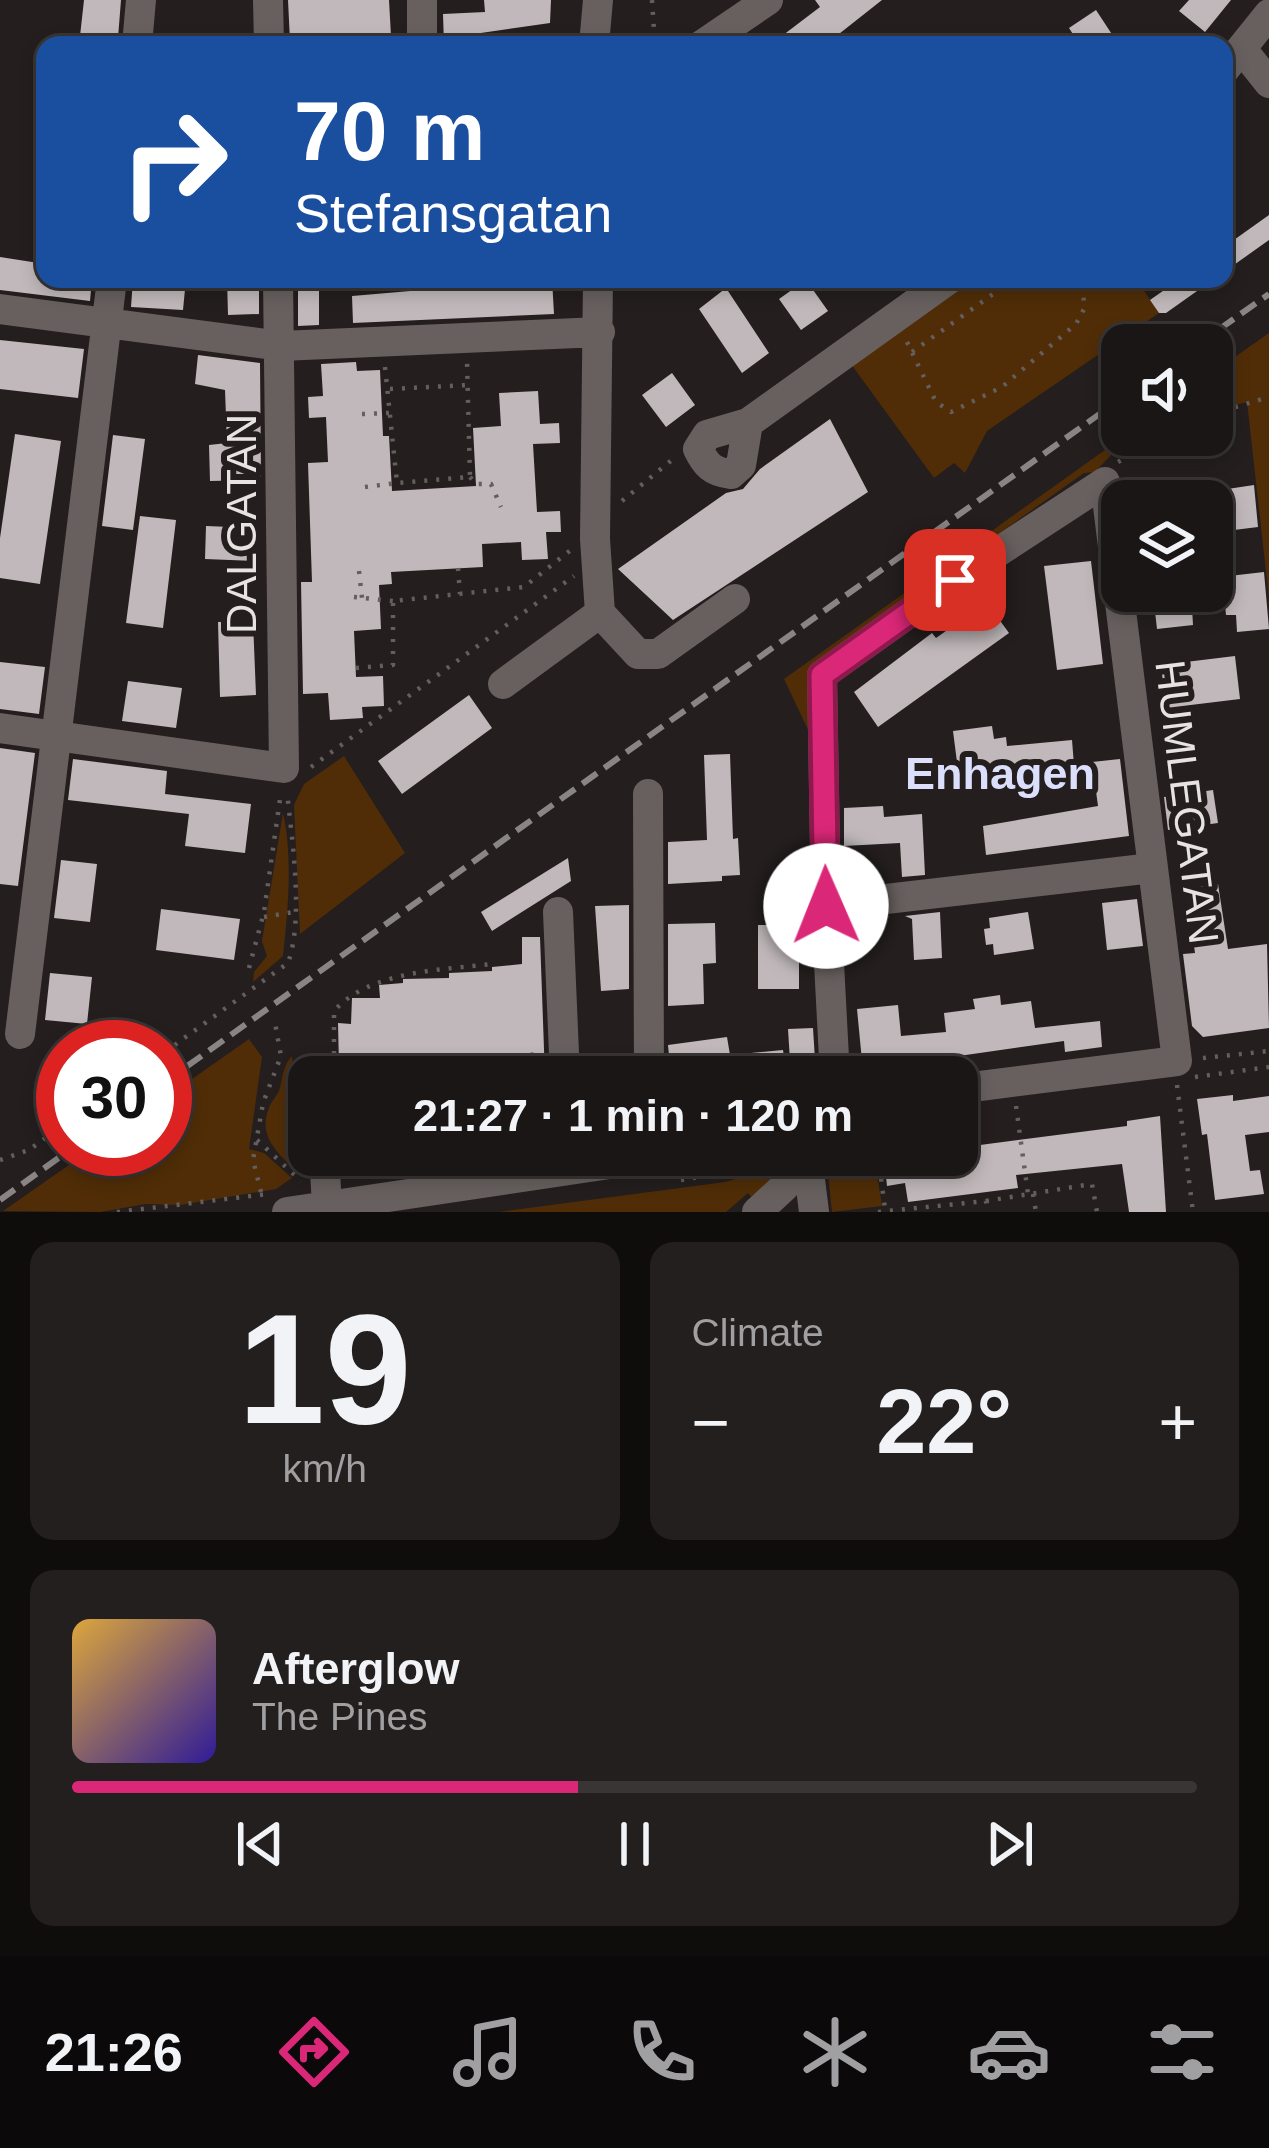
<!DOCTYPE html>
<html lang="en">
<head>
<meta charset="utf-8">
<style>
  body { margin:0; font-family:Helvetica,sans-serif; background:#241f1f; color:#f1f3f6; height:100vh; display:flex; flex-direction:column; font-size:45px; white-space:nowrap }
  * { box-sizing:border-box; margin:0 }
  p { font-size:39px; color:#a09fa1 }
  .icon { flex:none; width:66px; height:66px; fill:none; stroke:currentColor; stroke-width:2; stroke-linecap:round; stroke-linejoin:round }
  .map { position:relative; height:1212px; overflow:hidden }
  .side { display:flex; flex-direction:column; gap:30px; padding:30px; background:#0f0c0c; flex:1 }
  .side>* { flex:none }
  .top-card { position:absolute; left:36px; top:36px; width:1197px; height:252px; border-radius:24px; box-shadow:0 6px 18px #0003,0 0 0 3px #393535; background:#1a4fa0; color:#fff; overflow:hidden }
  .fabs { position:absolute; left:1101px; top:324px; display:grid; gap:24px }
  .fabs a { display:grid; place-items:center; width:132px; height:132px; border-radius:24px; background:#1b1616; box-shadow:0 6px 18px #0003,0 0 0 3px #393535; font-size:60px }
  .speed { position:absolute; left:36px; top:1020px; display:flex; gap:24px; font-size:60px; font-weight:700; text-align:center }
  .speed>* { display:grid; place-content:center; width:156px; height:156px; border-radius:50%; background:#1b1616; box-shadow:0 6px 18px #0003,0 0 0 3px #393535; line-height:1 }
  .speed .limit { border:18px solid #d22; background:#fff; color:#111 }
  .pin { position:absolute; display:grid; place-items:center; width:102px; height:102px; color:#fff; margin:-51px; border-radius:24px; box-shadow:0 6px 18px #0006 }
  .me { position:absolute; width:132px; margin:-66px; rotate:359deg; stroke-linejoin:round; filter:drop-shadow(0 0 9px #0008) }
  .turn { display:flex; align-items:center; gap:42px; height:252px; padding:0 60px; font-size:54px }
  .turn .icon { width:156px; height:156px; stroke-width:2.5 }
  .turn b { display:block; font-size:84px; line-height:102px }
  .big { font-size:90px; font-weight:800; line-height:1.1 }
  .side .widget { flex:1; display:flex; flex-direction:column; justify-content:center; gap:18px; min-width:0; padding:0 42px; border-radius:24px; background:#241f1f }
  .side .dial { align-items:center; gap:0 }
  .dial b { font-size:156px; line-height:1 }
  .song { display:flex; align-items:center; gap:36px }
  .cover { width:144px; height:144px; border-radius:18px; background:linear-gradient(135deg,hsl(40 70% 55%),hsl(250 70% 35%)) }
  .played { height:12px; border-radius:6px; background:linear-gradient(90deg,#db2777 45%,#393535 45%) }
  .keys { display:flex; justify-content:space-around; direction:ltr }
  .heat { display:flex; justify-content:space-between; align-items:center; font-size:66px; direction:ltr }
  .side .tiles { flex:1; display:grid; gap:30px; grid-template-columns:1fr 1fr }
  .widget:last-child { grid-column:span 2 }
  .trip { position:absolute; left:288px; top:1056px; width:690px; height:120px; border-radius:24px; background:#1b1616; box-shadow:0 6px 18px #0003,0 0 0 3px #393535; font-weight:800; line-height:120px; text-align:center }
  .dock { display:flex; height:192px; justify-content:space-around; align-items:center; background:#0b0909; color:#a09fa1 }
  .dock .icon { width:84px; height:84px }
  .dock .on { color:#db2777 }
  .dock b { font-size:54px; color:#f1f3f6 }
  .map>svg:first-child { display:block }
  .green { fill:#502d07 }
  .building { fill:#c0b8ba }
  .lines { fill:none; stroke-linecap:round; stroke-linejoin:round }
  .path { stroke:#645e5e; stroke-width:4.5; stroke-dasharray:3 9; stroke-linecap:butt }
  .minor { stroke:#67605f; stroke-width:30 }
  .rail { stroke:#8a8585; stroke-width:6; stroke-dasharray:18 9; stroke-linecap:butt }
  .route-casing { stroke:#8e194d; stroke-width:30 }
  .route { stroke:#db2777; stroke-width:21 }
  .labels { text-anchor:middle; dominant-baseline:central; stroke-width:12; stroke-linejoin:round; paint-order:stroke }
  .street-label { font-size:42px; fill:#e8e3e3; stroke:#241e1e }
  .neighbourhood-label { font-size:45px; font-weight:bold; fill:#dbdffc; stroke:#241e1e }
</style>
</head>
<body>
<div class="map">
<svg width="1269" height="1212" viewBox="0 0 1269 1212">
  <rect width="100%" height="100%" fill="#241e1e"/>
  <path class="green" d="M974,279h162l23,34 -172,118 -22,42 -11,-10 -20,15 -83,-114z
    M1269,333v265l-22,-196 -35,9v-38z
    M1126,435h27l-41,19 -17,18 -11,1 -263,187 -9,78 -28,-59z
    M344,756l61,97 -105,81 -6,-129 10,-21z
    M283,813c10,45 5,97 0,143l-30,26 1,-10 13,-16 -5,-15z
    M249,1039l13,18 -13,92 15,4 28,25 -16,11 -96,16 -34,-1 -46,8 -97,-1 89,-62h73v-51z
    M292,1056l6,117c-19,-19 -41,-36 -29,-65 2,-6 7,-11 10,-17 4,-13 3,-24 13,-35z
    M826,1155h48l8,51 -50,6z
    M794,1162l-35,44 -11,-13 -22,19h-227l226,-30z"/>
  <path class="building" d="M84,0h37l-3,38 -6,-1v8h-33z
    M288,0h101l2,36 -101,5z
    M484,0h67l-1,23 -83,12 1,10h-24l-1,-31 42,-2z
    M815,0h67l-57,45h-55l50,-38z
    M1189,0h42l-26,32 -26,-21z
    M1096,10l23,35h-39l-11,-17z
    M1269,215v25l-45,32v-25z
    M0,257l45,7v15h47l-2,22 -90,-11z
    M133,279h53l-3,31 -52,-3z
    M227,279h32v35l-31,1z
    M298,279h21v46l-21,1z
    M552,279l2,35 -201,9 -1,-27z
    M1180,279h34l-48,34h-7l-9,-13z
    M806,280l22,31 -27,19 -22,-31z
    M726,288l43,65 -27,20 -43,-64z
    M0,340l84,9 -6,49 -78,-9z
    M198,355l62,8 1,117 -51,1 -1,-36 18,-2 -2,-53 -30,-6z
    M356,362l1,9 23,-1 3,66h6l3,55 84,-5 -3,-58 28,-2 -2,-33 39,-2 2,33 19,-1 1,20 -27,1 4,68 23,-1 1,21h-15l2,27 -26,1 -1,-18 -39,2 1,23 -92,5 1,12 -13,1 2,44 -27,2 2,46 27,-1 1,30 -22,1 1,11 -33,2 -2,-27 -25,1 -2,-112h11l-4,-119 20,-1 -2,-45 -17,1 -1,-21 15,-1 -2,-32z
    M672,373l23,32 -29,22 -24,-32z
    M830,419l38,73 -195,128 -55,-51 108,-76 17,-4 17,-20z
    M15,434l46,7 -21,143 -40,-6v-40z
    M113,435l32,4 -12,91 -31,-4z
    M1254,485l4,42 -40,5 -4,-41z
    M140,516l36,4 -13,108 -37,-5z
    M206,526l50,2 -1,33 -50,-2z
    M1091,561l12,103 -46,6 -13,-104z
    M1264,572l5,57 -32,3 -1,-17h-10l-2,-20 7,-1 -2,-18z
    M1173,591h18l2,34 -36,4 -4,-35z
    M982,596l27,37 -131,94 -24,-35 78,-59 4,5 27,-19 -4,-6z
    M253,621l3,74 -36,2 -2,-75z
    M1235,656l5,43 -74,9 -5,-43z
    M0,662l45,5 -6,47 -39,-5z
    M128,681l54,7 -6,40 -54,-7z
    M469,695l23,33 -90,66 -24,-33z
    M992,726l2,13 12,-2 1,9 65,-6 2,25 -53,5v-7l-63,7 -5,-39z
    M0,748l35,5 -17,133 -18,-2z
    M730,754l3,85 5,-1 2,37 -18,1v5l-54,3v-42l39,-2 -3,-85z
    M73,759l94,12 -2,23 86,10 -6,49 -60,-7 4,-32 -121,-14z
    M1120,759l9,77 -143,19 -3,-29 115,-20 -6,-44z
    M1213,790l5,33 -50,7 -4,-33z
    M883,806l1,11 38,-3 3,61 -23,2 -2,-34 -56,3v-38z
    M568,858l3,23 -79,50 -11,-19z
    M61,860l36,4 -7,58 -36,-4z
    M1218,884l10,65 39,-5 2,84 -66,9 -11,-11 -9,-72 12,-1 -9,-64z
    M1137,899l6,47 -36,4 -5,-47z
    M629,905v84l-28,2 -6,-85z
    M161,909l79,10 -6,41 -78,-10z
    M940,912l2,46 -28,2 -2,-41 -7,-3z
    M1028,912l6,37 -40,6 -1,-11 -7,1 -2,-16 6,-1 -1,-10z
    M715,923l1,40 -13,1 1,40 -36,2v-82z
    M758,925h41v64h-41z
    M522,937h18l5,140h-143l-1,-15 -62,4 -1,-43 13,1 1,-26h28l-1,-13 24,-2v-4l46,-1v-5l43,-2v-4l30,-3z
    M50,973l42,4 -5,47 -42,-4z
    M1000,995l1,10 30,-4 4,27 65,-7 2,26 -37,5 -1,-11 -147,21 -1,-6 -54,5 -5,-52 41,-4 3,31 45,-4 -2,-19 31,-4 -2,-10z
    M813,1028l2,32 -25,1 -2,-32z
    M727,1037l3,18 53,-5 2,14 -14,2v11h-23l-1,-7 -76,7 -3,-32z
    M629,1056v21h-37v-19z
    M1233,1095v6l36,-5v36l-24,3 5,36 10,-1 4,24 -49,6 -8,-66 -5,1 -5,-36z
    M1160,1116l6,96h-37l-7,-48 -106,11 2,13 -110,14 -3,-19 -18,3 -3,-28 73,-3v-7l170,-22v-5z"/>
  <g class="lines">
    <path class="path" d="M652,0l3,45
      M907,342l29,60 15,10 51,-25 74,-63 8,-15 -1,-30
      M912,352l102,-73
      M385,367l12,116 73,-6 -3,-116
      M390,389l78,-4
      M362,414l27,-1
      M1212,414l57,-17
      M1118,462l47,-27
      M470,477l6,7h15l10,23
      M365,487l32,-4
      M622,501l51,-42
      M458,568l2,26
      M359,571l3,27
      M354,597l39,4
      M356,668l37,-3v-64l131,-14 48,-38
      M311,767l263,-191
      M264,917l30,-5
      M249,968l15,-56 17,-120
      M165,1052l123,-89c16,-45 4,-123 -1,-171
      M1203,1058l66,-7
      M339,1077l-5,-11v-55c35,-40 107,-41 157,-47
      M352,1077l185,-23
      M1195,1077l74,-10
      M1177,1085l16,127
      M1016,1106l12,88
      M257,1140l44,41
      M878,1155l7,54
      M0,1160l29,-10 34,-25
      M681,1180l83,-14
      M261,1192l-8,-32 10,-57 18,-47 -6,-33
      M1033,1194l3,18
      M986,1201l106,-17 5,28
      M117,1212l151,-18
      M878,1212l108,-11 1,11"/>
    <path class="minor" d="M268,0l1,45
      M422,0v45
      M137,45l4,-45
      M594,45l4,-45
      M702,45l66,-45
      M1242,49l27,34
      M1224,70l45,-56
      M598,279l-3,260 5,74
      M0,309l281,37 319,-14
      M748,423l-7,42 -10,9c-19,-2 -25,-9 -33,-25l9,-14 41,-12 201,-144
      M600,613l38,41h20l77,-55
      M503,684l97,-71
      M0,728l284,40 -6,-489
      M648,794l1,283
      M826,906l326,-38
      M558,912l7,165
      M20,1034l92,-755
      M835,1077l-9,-171 -4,-231 133,-95 150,-98 72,579 -220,28
      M807,1155l7,57
      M325,1171l2,35
      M287,1212l383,-57
      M757,1212l28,-26 11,-31"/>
    <path class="rail" d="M1197,345l72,-51
      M165,1082l957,-684
      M0,1200l71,-51"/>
  </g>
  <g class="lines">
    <g class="route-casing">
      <path id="route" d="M826,906l-4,-231 133,-95"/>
    </g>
    <use href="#route" class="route"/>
  </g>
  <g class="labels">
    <g class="street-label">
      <text transform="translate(241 524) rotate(-90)">DALGATAN</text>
      <text transform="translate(1187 802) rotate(83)">HUMLEGATAN</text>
    </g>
    <g class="neighbourhood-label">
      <text x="1000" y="773">Enhagen</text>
    </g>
  </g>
</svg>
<div class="fabs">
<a><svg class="icon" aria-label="sound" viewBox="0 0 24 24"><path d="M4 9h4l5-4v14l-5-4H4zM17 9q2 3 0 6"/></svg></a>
<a><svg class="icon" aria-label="layers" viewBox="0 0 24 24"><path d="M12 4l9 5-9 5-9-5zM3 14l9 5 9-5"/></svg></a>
</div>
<div class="speed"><div class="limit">30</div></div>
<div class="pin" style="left:955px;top:580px;background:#d93025"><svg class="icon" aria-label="arrive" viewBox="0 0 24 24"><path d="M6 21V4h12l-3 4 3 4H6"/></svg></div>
<svg class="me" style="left:826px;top:906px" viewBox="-20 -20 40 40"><circle r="19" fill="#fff"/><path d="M0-13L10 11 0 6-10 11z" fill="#db2777"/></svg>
<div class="trip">21:27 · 1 min · 120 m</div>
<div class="top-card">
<div class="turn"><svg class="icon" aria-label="right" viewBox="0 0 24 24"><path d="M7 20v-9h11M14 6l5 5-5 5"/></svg><div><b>70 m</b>Stefansgatan</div></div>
</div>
</div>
<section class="side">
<div class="tiles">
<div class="widget dial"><b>19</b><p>km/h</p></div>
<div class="widget"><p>Climate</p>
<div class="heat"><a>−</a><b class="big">22°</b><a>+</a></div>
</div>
<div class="widget">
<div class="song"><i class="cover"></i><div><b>Afterglow</b><p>The Pines</p></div></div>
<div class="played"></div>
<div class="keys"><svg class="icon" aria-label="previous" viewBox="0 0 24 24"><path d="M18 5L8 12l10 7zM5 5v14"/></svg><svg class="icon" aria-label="pause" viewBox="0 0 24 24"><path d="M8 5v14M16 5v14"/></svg><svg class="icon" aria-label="next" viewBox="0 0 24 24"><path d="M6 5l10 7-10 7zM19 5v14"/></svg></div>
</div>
</div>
</section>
<nav class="dock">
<b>21:26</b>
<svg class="icon on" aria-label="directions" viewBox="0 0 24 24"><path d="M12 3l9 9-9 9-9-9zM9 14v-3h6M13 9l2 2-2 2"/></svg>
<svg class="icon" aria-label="music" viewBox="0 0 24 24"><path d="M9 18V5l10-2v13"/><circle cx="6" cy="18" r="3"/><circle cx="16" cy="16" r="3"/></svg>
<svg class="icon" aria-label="phone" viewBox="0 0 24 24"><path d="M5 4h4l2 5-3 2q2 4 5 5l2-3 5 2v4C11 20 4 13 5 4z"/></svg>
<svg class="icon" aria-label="climate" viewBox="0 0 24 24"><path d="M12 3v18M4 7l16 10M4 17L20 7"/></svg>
<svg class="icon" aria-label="car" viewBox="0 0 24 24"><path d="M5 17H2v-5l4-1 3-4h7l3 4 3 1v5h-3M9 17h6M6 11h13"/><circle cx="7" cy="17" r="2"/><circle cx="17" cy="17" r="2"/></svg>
<svg class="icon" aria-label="filters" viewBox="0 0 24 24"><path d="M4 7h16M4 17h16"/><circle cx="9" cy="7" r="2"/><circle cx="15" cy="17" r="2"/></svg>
</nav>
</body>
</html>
